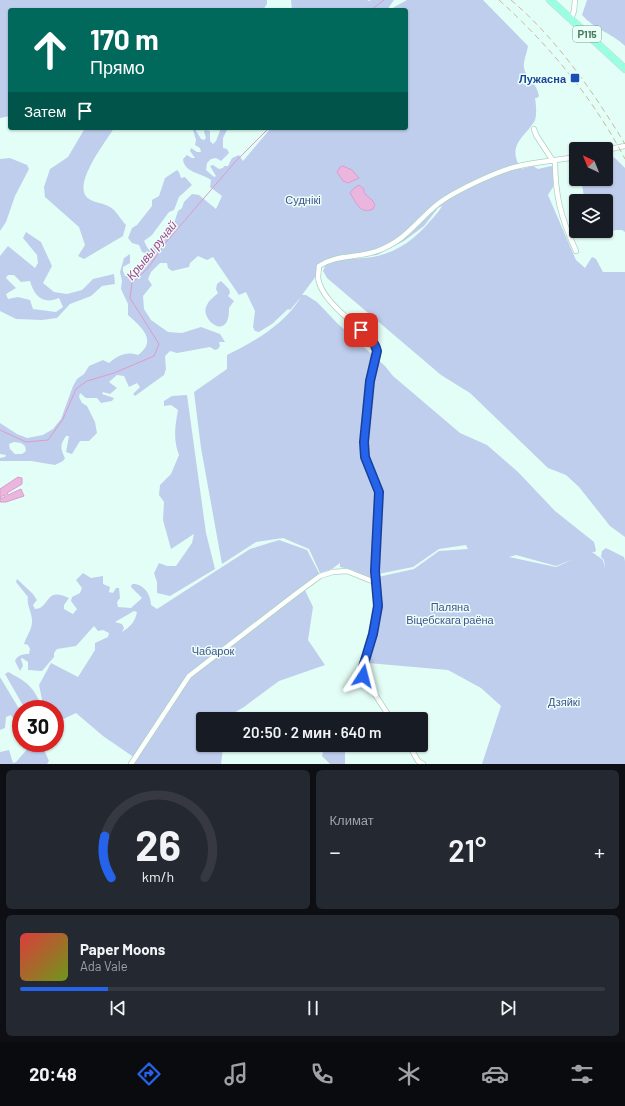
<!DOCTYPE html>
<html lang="ru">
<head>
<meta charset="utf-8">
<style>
  body { margin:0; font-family:Barlow,sans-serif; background:#242831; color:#f1f3f6; height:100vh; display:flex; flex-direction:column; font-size:15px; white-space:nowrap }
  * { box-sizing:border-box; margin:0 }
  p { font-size:13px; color:#9ea1a6 }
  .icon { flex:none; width:22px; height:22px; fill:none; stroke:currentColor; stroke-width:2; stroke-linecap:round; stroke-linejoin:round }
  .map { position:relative; height:764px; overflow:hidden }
  .details { display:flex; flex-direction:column; gap:6px; padding:6px; background:#0d0f14; flex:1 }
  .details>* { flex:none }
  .banner { position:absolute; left:8px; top:8px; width:400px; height:122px; border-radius:4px; box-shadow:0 1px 3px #0004; background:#00695c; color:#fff; overflow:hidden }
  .needle { width:26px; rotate:317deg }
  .tools { position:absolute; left:569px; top:142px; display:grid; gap:8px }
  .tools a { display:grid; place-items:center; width:44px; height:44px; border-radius:4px; background:#171b24; box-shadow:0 1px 3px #0004; font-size:20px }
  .speed { position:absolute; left:12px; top:700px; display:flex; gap:8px; font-size:20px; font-weight:700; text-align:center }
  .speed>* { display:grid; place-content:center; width:52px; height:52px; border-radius:50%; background:#171b24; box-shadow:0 1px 3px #0004; line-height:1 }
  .speed .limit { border:6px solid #d22; background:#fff; color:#111 }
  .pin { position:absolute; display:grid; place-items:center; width:34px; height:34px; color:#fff; margin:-17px; border-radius:8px; box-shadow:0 2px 6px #0006 }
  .me { position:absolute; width:44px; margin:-22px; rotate:9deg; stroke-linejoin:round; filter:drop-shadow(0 0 3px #0008) }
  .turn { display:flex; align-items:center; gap:14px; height:84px; padding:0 16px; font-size:18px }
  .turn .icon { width:52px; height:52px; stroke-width:2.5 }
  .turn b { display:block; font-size:28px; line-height:34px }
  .then { display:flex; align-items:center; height:38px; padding:0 16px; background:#0003; gap:8px; font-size:15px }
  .big { font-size:30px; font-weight:600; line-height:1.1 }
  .details .card { flex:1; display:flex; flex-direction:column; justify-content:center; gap:6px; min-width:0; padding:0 14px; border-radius:6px; background:#242831 }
  .details .dial { align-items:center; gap:0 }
  .dial svg { height:104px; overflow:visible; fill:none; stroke:#363941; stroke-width:7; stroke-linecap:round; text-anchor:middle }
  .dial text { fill:#f1f3f6; stroke:none }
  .song { display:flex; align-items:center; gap:12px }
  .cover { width:48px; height:48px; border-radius:6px; background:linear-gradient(135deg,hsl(0 70% 55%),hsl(80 70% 35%)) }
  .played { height:4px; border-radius:2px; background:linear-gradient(90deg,#2563eb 15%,#363941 15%) }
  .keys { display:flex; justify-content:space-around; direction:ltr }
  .heat { display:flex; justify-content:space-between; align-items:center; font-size:22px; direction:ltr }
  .details .tiles { flex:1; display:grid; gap:6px; grid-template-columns:1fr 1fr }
  .card:last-child { grid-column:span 2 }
  .trip { position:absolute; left:196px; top:712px; width:232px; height:40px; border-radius:4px; background:#171b24; box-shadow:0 1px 3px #0004; font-weight:600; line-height:40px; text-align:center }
  .tabs { display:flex; height:64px; justify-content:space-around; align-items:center; background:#090b0e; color:#9ea1a6 }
  .tabs .icon { width:28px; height:28px }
  .tabs .on { color:#2563eb }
  .tabs b { font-size:18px; color:#f1f3f6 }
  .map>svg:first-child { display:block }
  .green { fill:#c0ceed; fill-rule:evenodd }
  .water { fill:#eab6dd; stroke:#dc9bcc }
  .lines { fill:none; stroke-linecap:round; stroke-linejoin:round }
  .stream { stroke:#dc9bcc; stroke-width:1 }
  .street-casing { stroke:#abd3c1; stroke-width:6 }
  .primary-casing { stroke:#cbd9d2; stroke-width:8 }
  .street { stroke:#fff; stroke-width:4.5 }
  .primary { stroke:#99ffe2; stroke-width:7 }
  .rail { stroke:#c9baa0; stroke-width:1; stroke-dasharray:6 4; stroke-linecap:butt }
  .route-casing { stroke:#184099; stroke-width:10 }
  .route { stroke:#2563eb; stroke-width:7 }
  .transit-dot { fill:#1a4fb4; stroke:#ebfff9; stroke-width:1.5 }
  .labels { text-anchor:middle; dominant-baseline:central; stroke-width:3; stroke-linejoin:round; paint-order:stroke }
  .shield { fill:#ebfff9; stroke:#78a18c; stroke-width:1 }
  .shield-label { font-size:10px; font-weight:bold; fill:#47795d }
  .transit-label { font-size:11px; font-weight:bold; fill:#164399; stroke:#ebfff9; text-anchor:end }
  .park-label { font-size:11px; fill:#42518c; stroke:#ebfff9 }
  .water-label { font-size:12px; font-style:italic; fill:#a5468c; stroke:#ebfff9 }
</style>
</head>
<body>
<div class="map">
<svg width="625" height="764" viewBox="0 0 625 764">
  <rect width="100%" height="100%" fill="#e3fef6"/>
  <path class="green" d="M0,0h267v4l-4,6h-253v106l-10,2z
    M291,0h76l2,1 2,-1h23l-7,10h-95z
    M407,0h76l45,46c-1,7 -5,15 -4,22 1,8 13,15 15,28l-2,2h-2c1,6 2,16 0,22 -10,18 -29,24 -14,49l12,-3 5,3 13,-3 2,1v20l-5,8 28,65 9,8 7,-11 4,2 7,13h22v265l-15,-11 -31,-39 -13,-12 -18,-7 -78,-75 -29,-18 -114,-97 -4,-7 2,-5 -3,2 -20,27h4l11,7 21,22 47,42 8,10 67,57 27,12 31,27 37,39 39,31 2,8 -1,2h-3l11,8 2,9 -1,-9 -3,-3 1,-6 4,-3 18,9 1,4v203h-143l19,-58 -20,-18 -33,-18 -80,-7 13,-53 -1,-22 -27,-18 -13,-3v-4l-8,6 -12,4 -11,-24 -26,-11 -27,4 -34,22 -21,-116 -7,-56 33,-23v-14c28,-14 57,-30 74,-58l-11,13 -2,-1 -16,15 -13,8 -4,-1 -2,-4 2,-16 -9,-19 -7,3 -26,-38 -6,3 -9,-4 -8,7 -1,4 -17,4 -4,-3 -1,-5h-7l-9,9 -3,7 4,6 -9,11 1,13 7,11 17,12 14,1 19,-6 19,7 5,8h-6l1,4 -2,3 -3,1 -5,-3 -33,6 -7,-2 -5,5 1,13 -2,6 -29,21 -2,-2 7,-7 -3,-4 -8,4 -5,-11 -7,-1 -8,7 8,6 -7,6 -7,-2 -1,2 12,4 -2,3 -11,2 -4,-5h-11l-6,-5 -1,4 3,6 5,3 8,16 2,11 -8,8h-9l-8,13 -6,-2 3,-16h-3c-6,9 -6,12 -1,22l-2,3 -8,4 -24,-4h-31v-3l5,-1 1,-2 -6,-1v-31l17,11 10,4 16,-3 10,-6 8,-10 12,-33 4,-7 7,-5 5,-8 14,-6 6,3c9,-8 18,-12 29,-8 20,-15 3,-28 -10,-40v-11l-7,-15 1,-8 -2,-9 4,-14 6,-4v9l-7,4v4l2,5 9,-2 16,-19 -8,-3 -3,-7 -7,-2 -4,-5 4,-10 5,-3 15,-19v-6l7,-4 6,-18 12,-8 2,2 2,6 4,-1 7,8 -13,12 -5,13 -5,2 -17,23 -8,6 4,8 7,-3 11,-16 8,-7 4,-12 4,-3 2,-6 8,-8 7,1 17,14 6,-13 -12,-9 1,-7c-9,-7 -27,-7 -28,-21l4,-4 5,3h3l-5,-7 1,-3 6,4h4l-1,-4 -5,-3 1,-5 -3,-10 2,-1 6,10 3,1 2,-2 -2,-6 1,-2 5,1v10l3,3 3,-3 5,-13h7l-5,10v10l4,1 2,4 -8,8 -5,-3 -5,1 -4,4 -1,7 8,7 2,-1 -6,-10 3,-1 6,4 4,-1 1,-2h4l4,-8 7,-3 4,6 28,-33h135v-118h-17zM442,206c-2,4 -7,10 -11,14 -22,27 -49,41 -84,38l30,-3 27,-14 20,-15 14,-18zM14,442l7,1 4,3 1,5 -4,3h-7l-5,-5 -1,-5zM466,545l2,4 -29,2 -25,18 -36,8v-3l35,-7 26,-18zM516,555l40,11 18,-7 -18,8 -47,-10z
    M587,0h38v46c-13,-13 -31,-17 -43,-31z
    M85,128h29c-8,14 -44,58 -25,71 6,4 15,4 21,8 6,3 11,13 16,18l-3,11 -39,23 -6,-3 7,-11 -6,-18 -34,-30 -1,-10 6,-18 18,-12z
    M606,154l9,4 10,10v64l-3,-2h-7l-12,6 -6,-3 -2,-2h11v-30h-19l-3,-4 -3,-18h25z
    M10,158l17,7 2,4 -14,27 -9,26 -6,9v-72z
    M26,232l15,10 11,24 -9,17 11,9 13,2 15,-4 11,-11 21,-5 1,10 -13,2 -11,10 -21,8 -13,14 -15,2 -26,-1 -16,-8v-55l8,-10 27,22 3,-5 -1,-8 -14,-17zM8,275h6l7,7 9,-1c4,15 13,24 29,17l4,9 -7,5 -23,-3 -3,-9 -12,-3 -10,2 -2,-5 10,-6 -10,-10z
    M221,281l8,8 1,4 -2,3 6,5 -5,7c1,36 -31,11 -22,-3 2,-5 7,-8 11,-12l-2,-4 1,-5z
    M187,395l19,138 9,36 -45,27 -13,-3v-11l-3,-9 5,-10 8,3h9l16,-23 2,-9 -23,15 -8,-29 1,-18 -5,-7 1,-10 11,-11 8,-19c-6,-15 -4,-29 -1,-45l-7,-5 -7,1v-5l8,-5z
    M279,540l28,10 13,25 -17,11 10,21 -5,33 17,25 -46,16 -35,26 -15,9 -2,3h-24v26h17l3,3 -2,16h-89l3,-6 -32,-22 -27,-23 -21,10v-14h-30l-20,-35 3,-2c17,9 23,12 32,30l-1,6 4,-4 -4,-19 12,-22 27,14 17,-27v-7l13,-6 1,-4 -6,-3 -5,1 -4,-5 -18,20 -19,3 -3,4v4l-12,14 -14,-1v-8l-6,-4 -1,1 2,7 -3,5 -5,-10c2,-6 8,-7 14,-7l1,-5 -2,-4 -4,-1c2,-7 7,-13 8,-21 1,-9 -6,-18 -4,-26l-12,-15 1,-3 16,15 4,6 -4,5 2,4c16,-1 9,-23 34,-11l-5,7v4l9,5 4,-5 -6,-8 1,-4 8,-4 2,-5 -6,-8 7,-7 8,5 12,-2v8l7,3 -1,5 4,1 3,-5h3l1,10 -3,4 1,5 13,1 11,-10 -11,-11 1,-3c11,-1 19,10 19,21l6,4 93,-60zM134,611l3,1c-2,10 -7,15 -15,20l2,-4 -2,-4 -7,-2z
    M0,677l21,35v27l-4,2 -4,-8 2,-11 -4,-7 -5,2 -1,11 -5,2z
    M30,743h11l8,18 -2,3h-47v-12l9,-2 4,13 3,-1 14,-16z
    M331,745h14v19h-15l-8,-8 1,-4 6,-2z"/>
  <path class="water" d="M343,166l9,4 7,8 -11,5 -5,-2 -6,-9 3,-5z
    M359,185l5,4v4l9,8 2,4 -2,4c-13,6 -17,-7 -23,-16l3,-4z
    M18,477l4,1v6l-15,9 1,2 13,-6 3,7 -18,6h-6v-3l5,-2 -1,-2 -4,3v-9z"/>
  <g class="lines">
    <path class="stream" d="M371,10l13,-10
      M0,430l26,12 22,-2 15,-21 13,-30 11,-8 27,-8 40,-17 5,-12 -29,-46 2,-15 16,-15 19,-27 68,-79 34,-34"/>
    <g class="street-casing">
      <path id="street" d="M571,19l3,-8 1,-11
        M534,129l2,6 17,26
        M606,150l19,-4
        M555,160c0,36 6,58 21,91
        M391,719l-28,-43v-9l10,-33 5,-28 -3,-35 4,-79 -14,-35 -1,-15 3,-40 3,-21 5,-20 1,-15c-15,-20 -54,-42 -58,-68 0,-3 1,-8 1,-12 18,-12 39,-8 58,-15 30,-11 39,-30 62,-48 16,-12 60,-33 80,-37 19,-4 38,-6 57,-9
        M409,745l9,16 5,3
        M131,764l58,-88 104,-80 27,-20 13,-4 14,-1 30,12"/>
    </g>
    <g class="primary-casing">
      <path id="primary" d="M550,0l75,69"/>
    </g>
    <use href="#street" class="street"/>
    <use href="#primary" class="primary"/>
    <path class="rail" d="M499,0c51,46 94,98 126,159
      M511,0c46,39 83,93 114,144"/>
  </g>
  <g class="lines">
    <g class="route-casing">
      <path id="route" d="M361,330c7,6 14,12 16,21l-7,30 -6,61 1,15 14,35 -4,79 3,35 -5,28 -10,33v9"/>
    </g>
    <use href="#route" class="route"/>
  </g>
  <rect class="transit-dot" x="570" y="73" width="10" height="10" rx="2"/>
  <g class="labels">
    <rect class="shield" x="573" y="26" width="28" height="16" rx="3"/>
    <g class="shield-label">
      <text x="587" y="34">Р115</text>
    </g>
    <g class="transit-label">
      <text x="566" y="78">Лужасна</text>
    </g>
    <g class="park-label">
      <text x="303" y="199">Суднікі</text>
      <text x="450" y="606">Паляна<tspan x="450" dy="13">Віцебскага раёна</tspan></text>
      <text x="213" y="650">Чабарок</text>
      <text x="564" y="701">Дзяйкі</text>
    </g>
    <g class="water-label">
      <text transform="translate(151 250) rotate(-51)">Крывы ручай</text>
    </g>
  </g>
</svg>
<div class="tools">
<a><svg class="needle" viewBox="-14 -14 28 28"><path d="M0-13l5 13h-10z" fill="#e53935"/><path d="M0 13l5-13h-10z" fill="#9ea1a6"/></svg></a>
<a><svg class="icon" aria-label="layers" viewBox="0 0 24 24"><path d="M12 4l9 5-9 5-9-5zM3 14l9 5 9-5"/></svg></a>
</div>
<div class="speed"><div class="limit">30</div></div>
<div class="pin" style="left:361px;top:330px;background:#d93025"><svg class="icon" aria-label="arrive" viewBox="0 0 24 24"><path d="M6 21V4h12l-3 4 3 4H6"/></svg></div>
<svg class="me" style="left:363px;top:676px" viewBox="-20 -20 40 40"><path d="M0-17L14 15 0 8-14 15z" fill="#2563eb" stroke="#fff" stroke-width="4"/></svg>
<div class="trip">20:50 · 2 мин · 640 m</div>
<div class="banner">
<div class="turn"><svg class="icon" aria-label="ahead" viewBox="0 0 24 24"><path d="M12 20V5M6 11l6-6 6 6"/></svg><div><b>170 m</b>Прямо</div></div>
<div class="then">Затем<svg class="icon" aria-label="arrive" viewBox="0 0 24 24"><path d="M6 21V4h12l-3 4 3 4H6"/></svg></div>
</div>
</div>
<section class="details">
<div class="tiles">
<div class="card dial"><svg viewBox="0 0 100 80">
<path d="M14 69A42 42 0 1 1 86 69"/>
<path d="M14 69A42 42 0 0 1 9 37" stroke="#2563eb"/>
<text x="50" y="56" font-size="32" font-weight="700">26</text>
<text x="50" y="72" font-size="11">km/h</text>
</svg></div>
<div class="card"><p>Климат</p>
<div class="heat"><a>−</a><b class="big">21°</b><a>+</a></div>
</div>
<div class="card">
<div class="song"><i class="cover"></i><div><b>Paper Moons</b><p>Ada Vale</p></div></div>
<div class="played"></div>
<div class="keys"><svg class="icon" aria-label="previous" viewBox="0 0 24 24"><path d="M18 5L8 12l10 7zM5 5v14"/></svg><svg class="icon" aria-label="pause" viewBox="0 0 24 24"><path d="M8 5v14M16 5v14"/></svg><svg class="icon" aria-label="next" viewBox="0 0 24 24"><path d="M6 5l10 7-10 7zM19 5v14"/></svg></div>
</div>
</div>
</section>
<nav class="tabs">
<b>20:48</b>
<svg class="icon on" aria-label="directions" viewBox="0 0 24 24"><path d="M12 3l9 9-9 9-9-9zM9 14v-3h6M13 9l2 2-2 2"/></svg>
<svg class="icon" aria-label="music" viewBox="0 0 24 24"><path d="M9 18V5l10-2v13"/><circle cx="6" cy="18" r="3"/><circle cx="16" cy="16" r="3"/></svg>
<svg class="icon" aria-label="phone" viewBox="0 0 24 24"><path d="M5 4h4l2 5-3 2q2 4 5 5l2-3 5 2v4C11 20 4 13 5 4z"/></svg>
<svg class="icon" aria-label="climate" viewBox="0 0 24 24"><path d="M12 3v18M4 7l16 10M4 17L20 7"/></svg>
<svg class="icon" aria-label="car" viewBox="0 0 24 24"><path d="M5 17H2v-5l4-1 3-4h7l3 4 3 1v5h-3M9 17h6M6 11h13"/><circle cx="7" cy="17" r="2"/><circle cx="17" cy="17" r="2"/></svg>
<svg class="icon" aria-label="filters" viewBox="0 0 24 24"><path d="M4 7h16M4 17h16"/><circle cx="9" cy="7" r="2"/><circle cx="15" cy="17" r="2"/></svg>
</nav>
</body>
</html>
